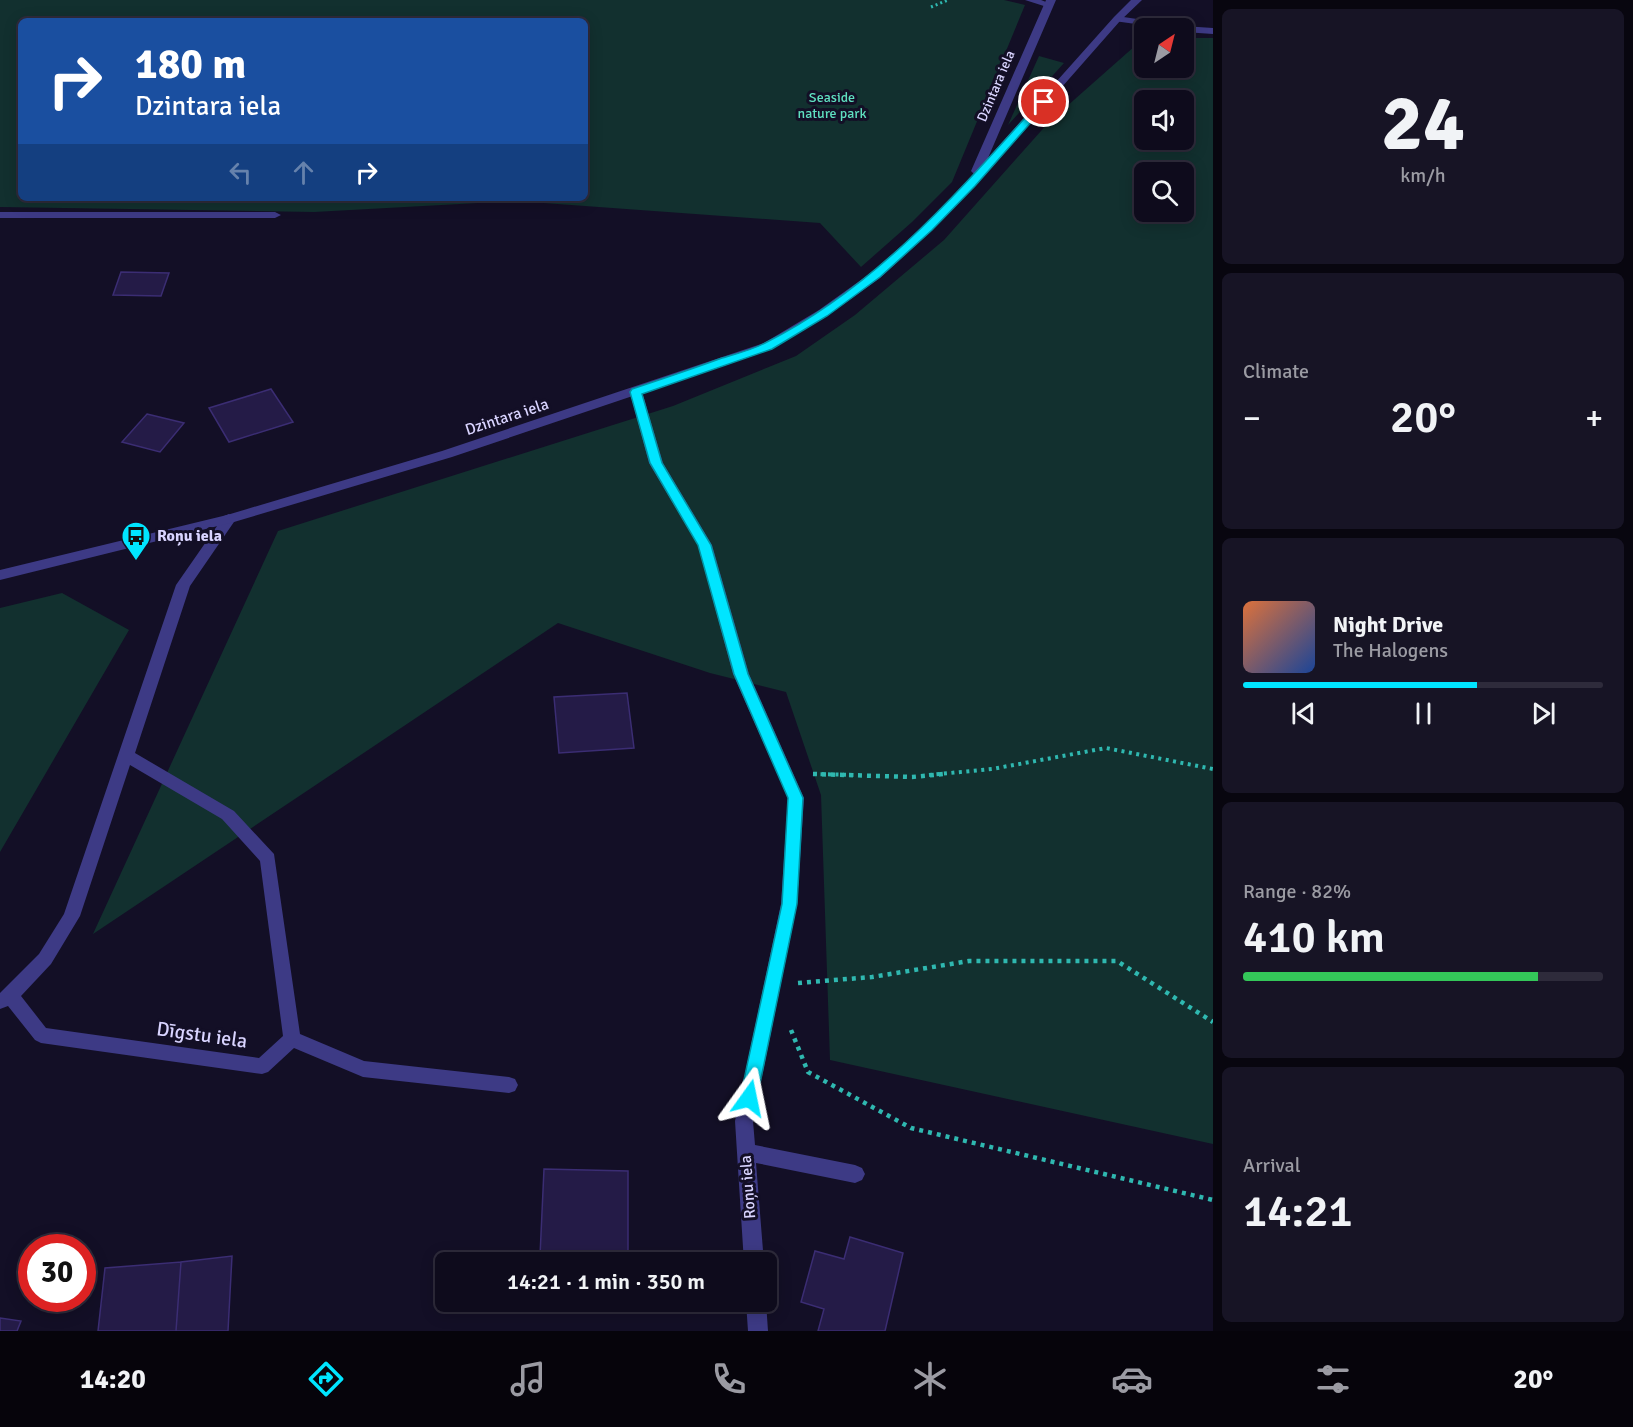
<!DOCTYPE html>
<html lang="en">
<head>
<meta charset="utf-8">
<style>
  body { margin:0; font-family:Signika,sans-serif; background:#171425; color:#f1f3f6; height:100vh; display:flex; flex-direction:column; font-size:22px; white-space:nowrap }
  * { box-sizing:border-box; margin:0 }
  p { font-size:20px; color:#9b9ba3 }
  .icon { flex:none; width:33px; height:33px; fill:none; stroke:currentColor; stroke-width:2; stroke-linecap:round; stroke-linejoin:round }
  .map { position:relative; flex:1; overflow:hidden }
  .drawer { display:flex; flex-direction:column; gap:9px; padding:9px; background:#08060f; width:420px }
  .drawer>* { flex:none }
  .top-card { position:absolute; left:18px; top:18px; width:570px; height:183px; border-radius:9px; box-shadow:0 3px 15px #0003,0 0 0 2px #2e2b3b; background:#1a4fa0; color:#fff; overflow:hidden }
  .needle { width:39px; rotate:35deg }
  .controls { position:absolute; left:1134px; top:18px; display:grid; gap:12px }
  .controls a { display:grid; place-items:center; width:60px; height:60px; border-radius:9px; background:#0e0b1c; box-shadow:0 3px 15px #0003,0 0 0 2px #2e2b3b; font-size:30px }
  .speed { position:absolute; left:18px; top:1234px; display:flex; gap:12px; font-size:30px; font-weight:700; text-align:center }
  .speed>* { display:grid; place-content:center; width:78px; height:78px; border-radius:50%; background:#0e0b1c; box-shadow:0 3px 15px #0003,0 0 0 2px #2e2b3b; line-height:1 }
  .speed .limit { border:9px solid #d22; background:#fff; color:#111 }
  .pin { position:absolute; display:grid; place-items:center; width:51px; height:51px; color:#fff; margin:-26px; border:3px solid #fff; border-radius:50%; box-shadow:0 2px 6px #0007 }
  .me { position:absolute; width:66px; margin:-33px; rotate:12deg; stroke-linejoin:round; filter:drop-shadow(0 0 4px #0008) }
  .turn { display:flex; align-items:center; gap:21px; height:126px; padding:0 18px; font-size:27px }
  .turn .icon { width:78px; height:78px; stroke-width:2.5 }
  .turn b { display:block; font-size:42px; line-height:51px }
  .lanes { display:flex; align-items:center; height:57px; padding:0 18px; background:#0003; justify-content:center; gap:30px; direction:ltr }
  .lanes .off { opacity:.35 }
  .big { font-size:45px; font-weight:600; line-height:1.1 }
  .drawer .tile { flex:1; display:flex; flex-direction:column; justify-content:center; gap:9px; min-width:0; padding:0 21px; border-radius:9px; background:#171425 }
  .drawer .dial { align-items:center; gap:0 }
  .dial b { font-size:78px; line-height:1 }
  .song { display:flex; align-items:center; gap:18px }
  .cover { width:72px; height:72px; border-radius:9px; background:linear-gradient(135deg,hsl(20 70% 55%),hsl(220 70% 35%)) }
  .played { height:6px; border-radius:3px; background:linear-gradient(90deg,#00e5ff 65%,#2e2b3b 65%) }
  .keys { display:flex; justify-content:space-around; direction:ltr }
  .heat { display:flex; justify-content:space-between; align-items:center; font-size:33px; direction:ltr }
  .charge { height:9px; border-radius:4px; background:linear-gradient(90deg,#34c759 82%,#2e2b3b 0) }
  .trip { position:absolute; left:435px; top:1252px; width:342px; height:60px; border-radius:9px; background:#0e0b1c; box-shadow:0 3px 15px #0003,0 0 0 2px #2e2b3b; font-weight:600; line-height:60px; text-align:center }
  .tab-bar { display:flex; height:96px; justify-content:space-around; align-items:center; background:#06040b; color:#9b9ba3 }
  .tab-bar .icon { width:42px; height:42px }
  .tab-bar .on { color:#00e5ff }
  .tab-bar b { font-size:27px; color:#f1f3f6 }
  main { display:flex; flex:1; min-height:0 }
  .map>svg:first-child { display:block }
  .green { fill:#12302f; fill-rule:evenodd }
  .building { fill:#241b47; stroke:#3b2d73; stroke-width:1.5 }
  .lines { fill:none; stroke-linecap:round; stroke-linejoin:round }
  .path-far2 { stroke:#2fb8b0; stroke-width:3; stroke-dasharray:2 3; stroke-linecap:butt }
  .path-far1 { stroke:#2fb8b0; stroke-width:4; stroke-dasharray:3 4.5; stroke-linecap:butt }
  .path { stroke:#2fb8b0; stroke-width:4.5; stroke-dasharray:4 5; stroke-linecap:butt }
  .service { fill:#3d3a85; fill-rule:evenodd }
  .minor { fill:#3d3a85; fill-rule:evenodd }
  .tertiary { fill:#3d3a85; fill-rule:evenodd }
  .route { fill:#00e5ff; stroke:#0095a6; stroke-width:1.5 }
  .labels { text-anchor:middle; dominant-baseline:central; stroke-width:6; stroke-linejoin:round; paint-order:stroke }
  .far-street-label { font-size:14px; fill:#d9d4ff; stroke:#130f26 }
  .far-park-label { font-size:14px; fill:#5fe0c0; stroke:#130f26 }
  .street-label { font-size:16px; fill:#d9d4ff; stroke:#130f26 }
  .poi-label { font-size:16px; font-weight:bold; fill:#d9d4ff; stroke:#130f26; text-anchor:start }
  .near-street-label { font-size:20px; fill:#d9d4ff; stroke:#130f26 }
</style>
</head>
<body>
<main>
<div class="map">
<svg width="1213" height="1331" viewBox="0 0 1213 1331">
  <rect width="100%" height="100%" fill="#130f26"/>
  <path class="green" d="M0,0h1004l21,5 -73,177 -40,40 -51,45 -41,-44 -304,-22 -202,11 -314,-5zM21,21h564v177h-564z
    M1144,38v30h40v-30h29v1106l-383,-84 -9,-265 -35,-103 -76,-19 -152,-50 -465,311 185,-403 395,-125 123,-50 59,-41 89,-75 105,-118zM1144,100h40v40h-40zM1144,172h40v40h-40z
    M1039,56l25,7 -56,62z
    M62,593l67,37 -129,222v-244z"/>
  <path class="building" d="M121,272l48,1 -8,23 -48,-1z
    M271,389l22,33 -64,20 -20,-34z
    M147,414l37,9 -24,29 -38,-10z
    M627,693l7,55 -75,5 -5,-56z
    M544,1169l84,2v86l-88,-1z
    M850,1237l53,16 -18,78h-67l6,-22 -23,-7 14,-51 29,8z
    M232,1256l-4,75h-52l5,-69z
    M181,1262l-5,69h-78l7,-63z
    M0,1318l21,3 -4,10h-17z"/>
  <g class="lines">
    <path class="path-far2" d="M931,7l17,-7"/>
    <path class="path-far1" d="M813,774l42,1
      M929,775l63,-6 114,-21 107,21"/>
    <path class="path" d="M813,774l99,3 32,-3
      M798,983l74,-6 97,-16h148l96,61
      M791,1030l17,42 103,56 302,72"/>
    <path class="service" d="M1025,0h16l10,4 -4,3z
      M1117,16l66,10 30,2v6l-29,-2v-4h-19l-51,-7 -1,-2z"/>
    <path class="minor" d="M0,212h275l6,3 -6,3h-275z
      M636,388l6,4 21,71 49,82 37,129 55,124 -7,106 -44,217 2,24 100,20 7,3 3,6 -3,6 -7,3 -99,-20 8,100h-20l-9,-142 46,-217 7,-106 -55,-124 -35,-129 -49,-82 -19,-71z
      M229,514l7,5 -46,67 -55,167 99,58 40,43 26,180 64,27 145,16 6,2 3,6 -3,6 -6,2 -146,-16 -69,-29 -26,24 -6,2 -221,-31 -6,-3 -27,-34 -8,3v-16l39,-39 25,-40 112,-329 48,-69zM130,765l92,54 38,42 23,175 -24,22 -213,-30 -25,-32 30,-32 29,-48z
      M746,1302h20l2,29h-20z"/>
    <path class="tertiary" d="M1046,0h10l-68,158 126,-141 17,-17h11l-22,21 -145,165 -43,44 -52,48 -53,38 -55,33 -320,108 -218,65 -234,58v-10l227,-55 215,-64 322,-108 55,-33 53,-38 52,-46 50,-52 -3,-3z"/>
  </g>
  <path class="route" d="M1041,100l8,2 -74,84 -43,44 -52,47 -53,39 -55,33 -130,45 20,69 49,82 37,129 55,124 -6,106 -40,194 -2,5 -6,2 -6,-2 -3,-5 42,-194 6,-106 -54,-124 -36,-129 -48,-82 -20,-71 2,-3c30,-10 60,-20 90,-31 14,-4 30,-8 43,-15 112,-56 194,-152 276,-243z"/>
  <defs>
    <g id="bus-pin" transform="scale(1.5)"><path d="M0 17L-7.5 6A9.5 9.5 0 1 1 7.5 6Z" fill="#00e5ff" stroke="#130f26"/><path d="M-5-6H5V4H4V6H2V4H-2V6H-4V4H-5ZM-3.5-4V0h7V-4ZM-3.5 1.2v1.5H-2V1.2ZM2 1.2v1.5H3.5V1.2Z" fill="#111"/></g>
  </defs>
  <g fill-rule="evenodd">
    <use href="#bus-pin" x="136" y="536"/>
  </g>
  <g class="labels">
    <g class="far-street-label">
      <text transform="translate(996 86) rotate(-67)">Dzintara iela</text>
    </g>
    <g class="far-park-label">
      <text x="832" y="97">Seaside<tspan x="832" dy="16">nature park</tspan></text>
    </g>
    <g class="street-label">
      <text transform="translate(507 417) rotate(-18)">Dzintara iela</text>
      <text transform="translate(748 1187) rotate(-94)">Roņu iela</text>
    </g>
    <g class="poi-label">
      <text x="157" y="536">Roņu iela</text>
    </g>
    <g class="near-street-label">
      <text transform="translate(202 1035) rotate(8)">Dīgstu iela</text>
    </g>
  </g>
</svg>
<div class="controls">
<a><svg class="needle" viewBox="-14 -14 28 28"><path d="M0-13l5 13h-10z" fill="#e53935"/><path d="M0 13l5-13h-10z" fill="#9b9ba3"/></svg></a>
<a><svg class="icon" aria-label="sound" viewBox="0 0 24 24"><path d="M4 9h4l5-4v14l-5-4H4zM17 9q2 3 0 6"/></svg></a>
<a><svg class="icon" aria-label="search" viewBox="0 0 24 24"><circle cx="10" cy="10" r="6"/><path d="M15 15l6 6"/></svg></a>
</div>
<div class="speed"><div class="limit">30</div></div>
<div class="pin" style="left:1044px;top:102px;background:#d93025"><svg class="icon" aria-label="arrive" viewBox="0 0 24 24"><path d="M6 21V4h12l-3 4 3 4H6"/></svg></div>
<svg class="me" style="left:749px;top:1098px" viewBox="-20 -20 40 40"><path d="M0-17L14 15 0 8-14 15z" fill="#00e5ff" stroke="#fff" stroke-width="4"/></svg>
<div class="trip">14:21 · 1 min · 350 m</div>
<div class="top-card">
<div class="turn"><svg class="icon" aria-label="right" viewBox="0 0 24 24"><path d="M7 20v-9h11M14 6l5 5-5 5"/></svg><div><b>180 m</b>Dzintara iela</div></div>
<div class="lanes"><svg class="icon off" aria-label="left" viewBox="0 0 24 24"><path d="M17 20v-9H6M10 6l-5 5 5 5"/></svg><svg class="icon off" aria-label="ahead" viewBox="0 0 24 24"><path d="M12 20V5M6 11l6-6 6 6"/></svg><svg class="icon" aria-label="right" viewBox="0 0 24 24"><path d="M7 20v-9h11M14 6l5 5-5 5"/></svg></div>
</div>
</div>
<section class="drawer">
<div class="tile dial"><b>24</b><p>km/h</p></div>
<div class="tile"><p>Climate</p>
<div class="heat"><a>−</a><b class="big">20°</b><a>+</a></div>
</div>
<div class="tile">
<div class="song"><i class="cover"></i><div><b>Night Drive</b><p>The Halogens</p></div></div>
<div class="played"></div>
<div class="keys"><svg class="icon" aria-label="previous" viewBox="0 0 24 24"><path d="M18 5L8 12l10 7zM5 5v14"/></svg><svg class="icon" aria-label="pause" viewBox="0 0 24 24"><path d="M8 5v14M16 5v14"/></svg><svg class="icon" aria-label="next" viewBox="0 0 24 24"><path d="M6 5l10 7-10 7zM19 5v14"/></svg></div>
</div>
<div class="tile"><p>Range · 82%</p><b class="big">410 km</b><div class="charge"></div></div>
<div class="tile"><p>Arrival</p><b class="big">14:21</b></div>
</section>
</main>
<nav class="tab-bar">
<b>14:20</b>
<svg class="icon on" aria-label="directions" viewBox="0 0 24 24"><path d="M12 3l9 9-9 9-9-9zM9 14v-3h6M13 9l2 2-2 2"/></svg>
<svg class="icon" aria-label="music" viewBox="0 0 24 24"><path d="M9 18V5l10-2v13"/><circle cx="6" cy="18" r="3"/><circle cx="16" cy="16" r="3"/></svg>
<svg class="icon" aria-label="phone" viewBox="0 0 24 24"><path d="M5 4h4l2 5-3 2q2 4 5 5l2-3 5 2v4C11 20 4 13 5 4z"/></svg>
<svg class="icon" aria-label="climate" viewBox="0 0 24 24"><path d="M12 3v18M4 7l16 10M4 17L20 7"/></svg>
<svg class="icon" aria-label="car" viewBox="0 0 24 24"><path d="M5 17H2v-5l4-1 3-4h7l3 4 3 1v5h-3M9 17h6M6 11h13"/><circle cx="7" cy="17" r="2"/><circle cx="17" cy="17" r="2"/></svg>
<svg class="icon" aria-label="filters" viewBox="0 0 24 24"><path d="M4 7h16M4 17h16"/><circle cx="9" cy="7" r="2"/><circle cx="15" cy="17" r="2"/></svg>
<b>20°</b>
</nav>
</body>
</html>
